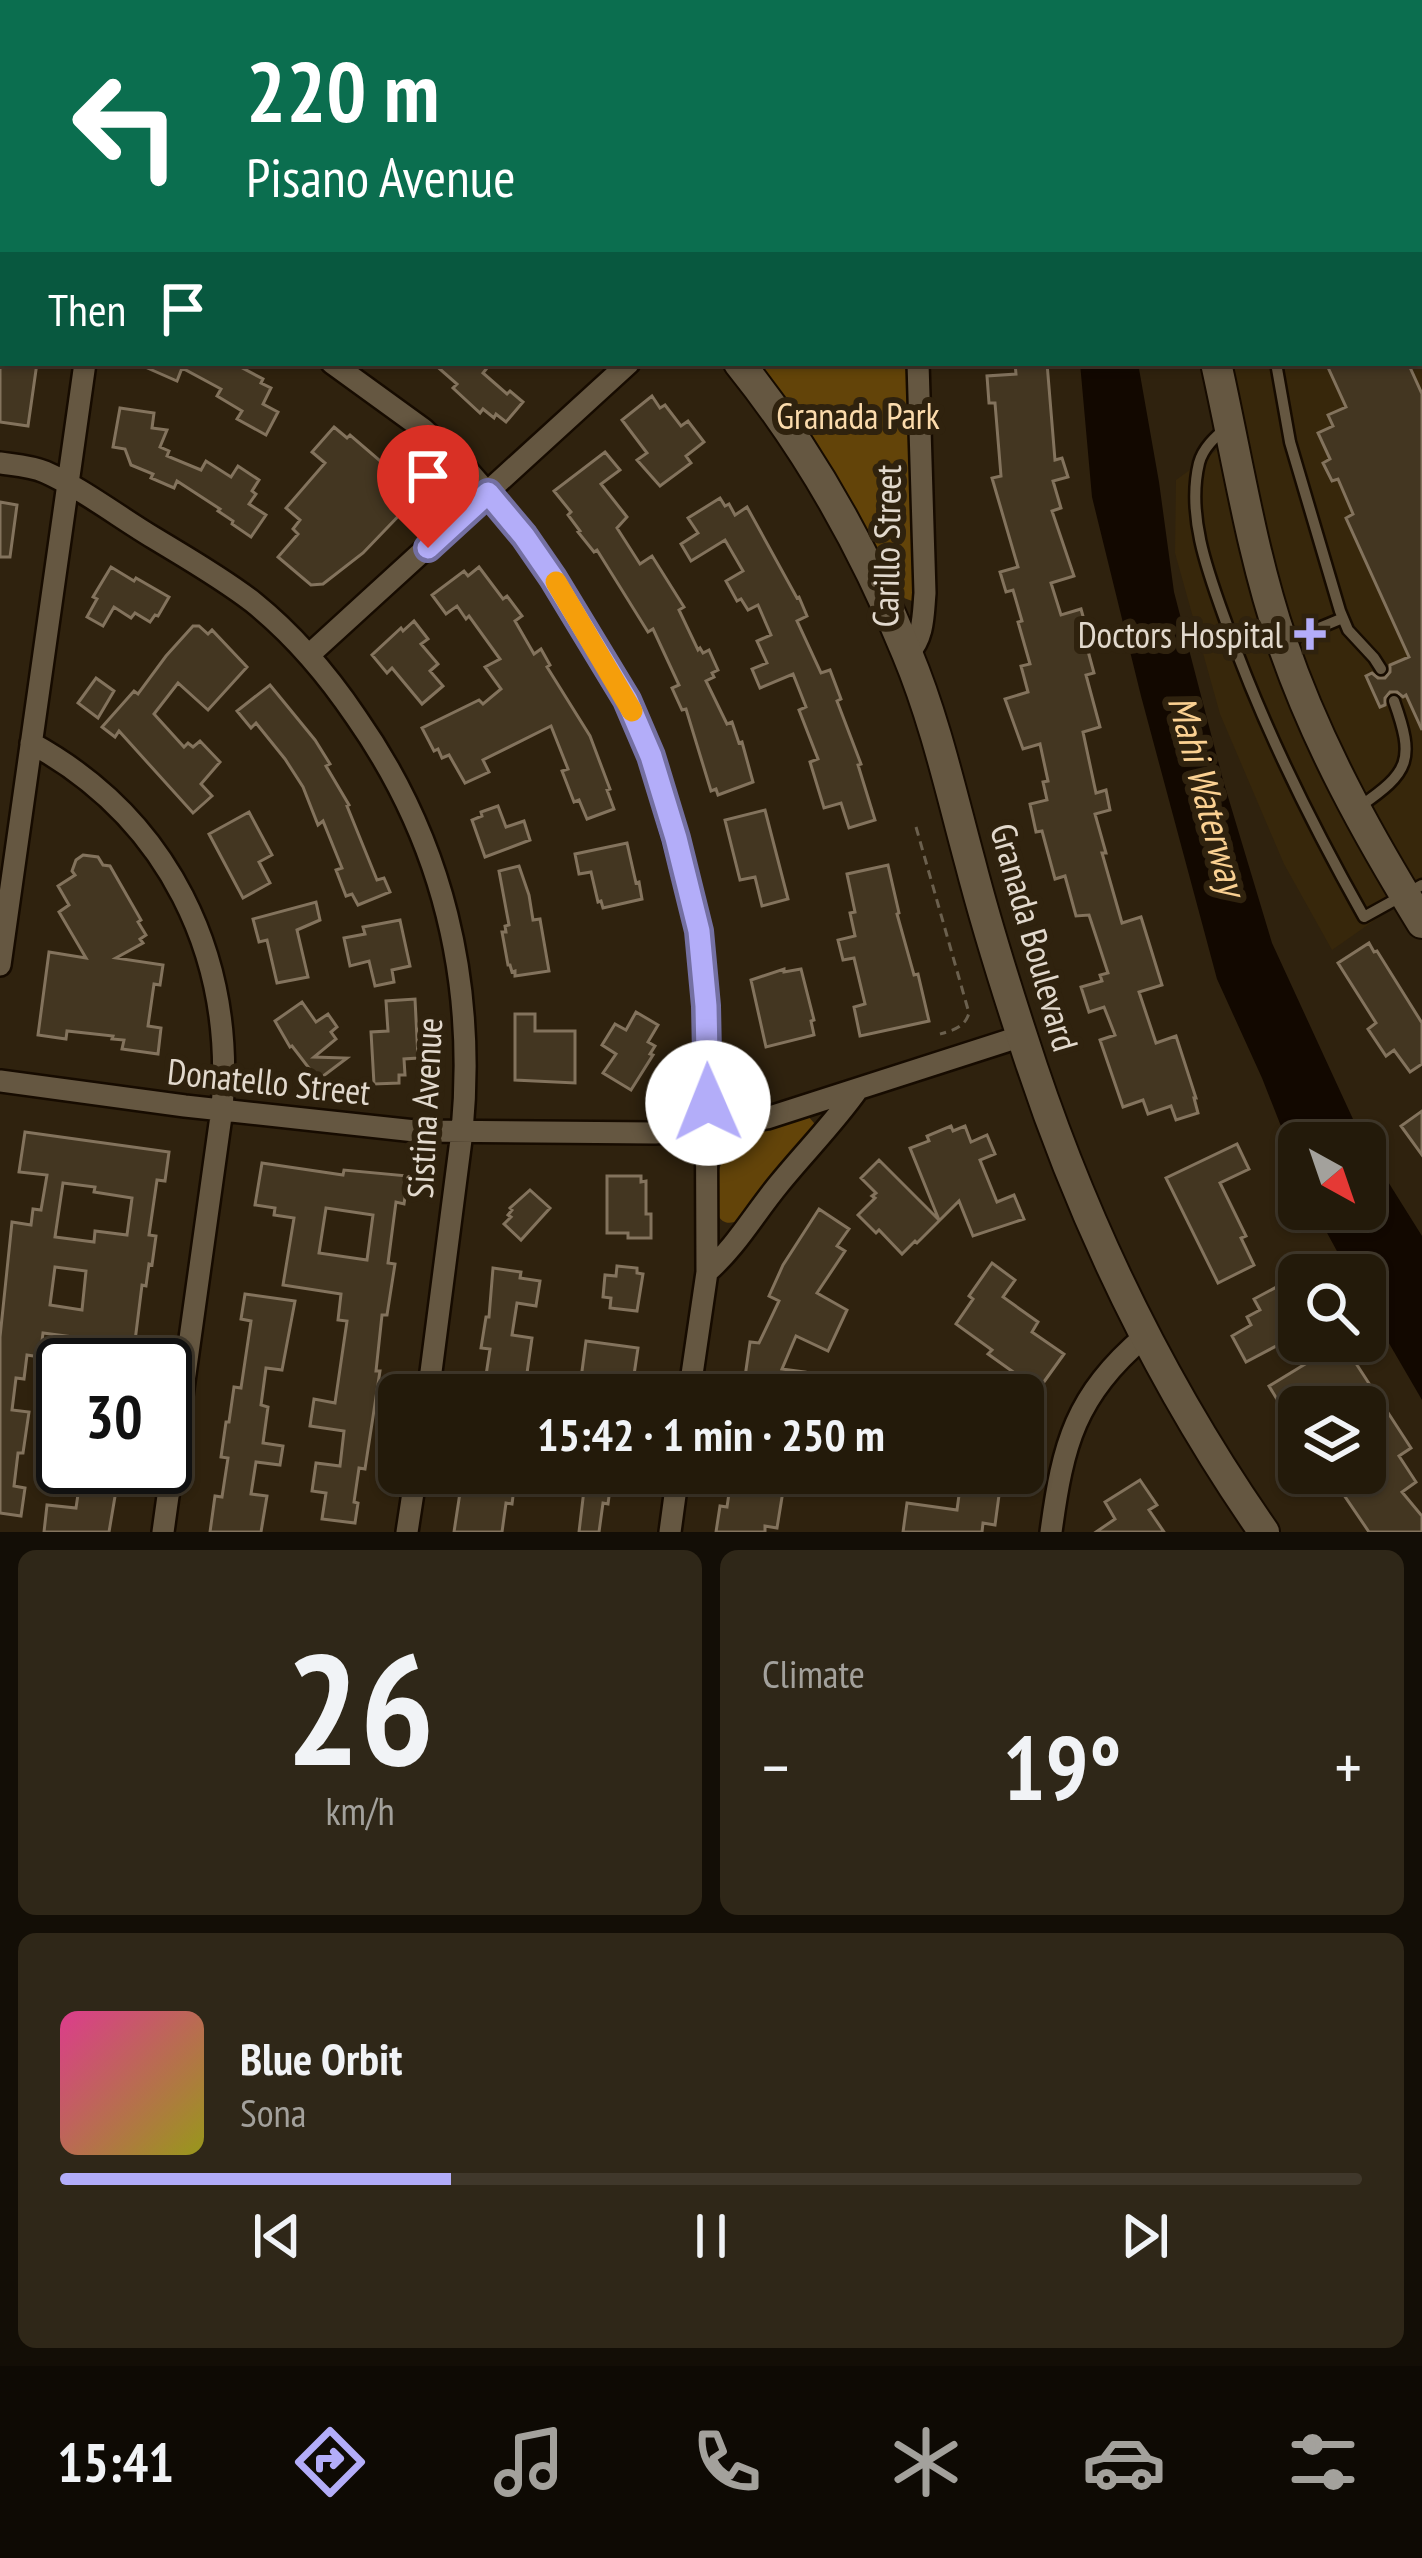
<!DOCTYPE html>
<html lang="en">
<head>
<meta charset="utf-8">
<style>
  body { margin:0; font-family:"PT Sans Narrow",sans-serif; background:#2f2718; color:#f1f3f6; height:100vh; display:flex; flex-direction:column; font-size:45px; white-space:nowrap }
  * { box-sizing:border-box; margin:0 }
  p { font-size:39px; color:#a3a19c }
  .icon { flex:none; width:66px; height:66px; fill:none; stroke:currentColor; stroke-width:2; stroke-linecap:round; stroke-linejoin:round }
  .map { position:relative; height:1532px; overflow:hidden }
  .side { display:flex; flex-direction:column; gap:18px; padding:18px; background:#130e06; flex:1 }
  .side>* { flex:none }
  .top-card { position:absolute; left:0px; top:0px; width:1422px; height:366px; box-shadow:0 3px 9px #0004,0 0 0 3px #40382b; background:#0b6e4f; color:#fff; overflow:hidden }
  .needle { width:78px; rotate:140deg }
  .buttons { position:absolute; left:1278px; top:1122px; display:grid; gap:24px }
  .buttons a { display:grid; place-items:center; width:108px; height:108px; border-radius:18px; background:#231a0a; box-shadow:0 3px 9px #0004,0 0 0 3px #40382b; font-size:60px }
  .speed { position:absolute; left:36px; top:1338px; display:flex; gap:24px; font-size:60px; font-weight:700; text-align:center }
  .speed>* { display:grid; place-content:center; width:156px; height:156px; border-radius:50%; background:#231a0a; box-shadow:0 3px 9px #0004,0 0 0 3px #40382b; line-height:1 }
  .speed .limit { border:6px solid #111; border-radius:18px; background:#fff; color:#111 }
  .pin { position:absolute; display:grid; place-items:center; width:102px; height:102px; color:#fff; margin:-123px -51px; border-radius:50% 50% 50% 0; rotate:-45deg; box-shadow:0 0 12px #0007 }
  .pin .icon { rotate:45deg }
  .me { position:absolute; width:132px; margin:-66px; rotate:359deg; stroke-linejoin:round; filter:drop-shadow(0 0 9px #0008) }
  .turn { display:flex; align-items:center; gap:42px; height:252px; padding:0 48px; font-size:54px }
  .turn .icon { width:156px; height:156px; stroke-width:2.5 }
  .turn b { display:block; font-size:84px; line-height:102px }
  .then { display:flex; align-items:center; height:114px; padding:0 48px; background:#0003; gap:24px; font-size:45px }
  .big { font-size:90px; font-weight:600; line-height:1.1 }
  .side .widget { flex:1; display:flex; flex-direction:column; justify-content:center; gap:18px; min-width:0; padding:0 42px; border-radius:18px; background:#2f2718 }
  .side .dial { align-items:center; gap:0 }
  .dial b { font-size:156px; line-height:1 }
  .song { display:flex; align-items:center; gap:36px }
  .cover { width:144px; height:144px; border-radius:18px; background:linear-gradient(135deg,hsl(330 70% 55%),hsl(60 70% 35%)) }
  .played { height:12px; border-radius:6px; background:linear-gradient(90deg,#b3adf9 30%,#40382b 30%) }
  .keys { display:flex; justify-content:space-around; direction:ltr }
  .heat { display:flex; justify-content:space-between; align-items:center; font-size:66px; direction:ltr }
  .side .tiles { flex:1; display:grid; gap:18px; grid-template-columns:1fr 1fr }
  .widget:last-child { grid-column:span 2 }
  .trip { position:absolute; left:378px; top:1374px; width:666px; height:120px; border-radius:18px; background:#231a0a; box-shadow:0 3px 9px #0004,0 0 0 3px #40382b; font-weight:600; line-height:120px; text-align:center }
  .dock { display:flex; height:192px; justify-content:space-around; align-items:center; background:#0e0a04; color:#a3a19c }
  .dock .icon { width:84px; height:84px }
  .dock .selected { color:#b3adf9 }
  .dock b { font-size:54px; color:#f1f3f6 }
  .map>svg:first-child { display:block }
  .built { fill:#37270b }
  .green { fill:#634409 }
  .water { fill:#120800 }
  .building { fill:#433621; stroke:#83735d; stroke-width:3; fill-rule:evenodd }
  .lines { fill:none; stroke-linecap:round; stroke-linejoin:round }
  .lane-casing { stroke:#160b00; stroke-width:15 }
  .street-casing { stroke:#160b00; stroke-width:26 }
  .secondary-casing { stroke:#160b00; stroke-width:34 }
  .path { stroke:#6b604e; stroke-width:3; stroke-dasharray:9 6; stroke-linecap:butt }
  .lane { stroke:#655741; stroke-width:10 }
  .street { stroke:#655741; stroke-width:21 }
  .secondary { stroke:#655741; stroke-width:30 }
  .route-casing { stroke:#7470a2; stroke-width:30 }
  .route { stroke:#b3adf9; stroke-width:21 }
  .slow { stroke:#f59e0b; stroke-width:21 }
  .poi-dot { fill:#b3adf9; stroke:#2f220e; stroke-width:4.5 }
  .labels { text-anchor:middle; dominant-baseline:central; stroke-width:12; stroke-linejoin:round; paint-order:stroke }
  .park-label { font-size:36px; fill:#fbdbac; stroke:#2f220e }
  .street-label { font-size:36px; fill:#e2d9cd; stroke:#2f220e }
  .poi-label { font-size:36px; fill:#e2d9cd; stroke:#2f220e; text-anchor:end }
  .water-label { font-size:39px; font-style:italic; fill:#fbd192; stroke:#2f220e }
</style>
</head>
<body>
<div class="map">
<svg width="1422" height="1532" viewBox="0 0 1422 1532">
  <rect width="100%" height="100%" fill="#2f220e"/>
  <path class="built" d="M1070,0h352v195h-3v-192h-349z
    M1419,257h3v630l-90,63 -48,-86 -64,-150 -45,-161 1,-73 67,-49 -14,-68h190z"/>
  <path class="green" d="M368,0h366l4,3h-363z
    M757,363h151l6,149v86l-2,3 -16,-6z
    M808,1116l6,7v6l-74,91c-32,15 -27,-35 -20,-53 4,-9 10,-18 17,-24 17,-16 49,-23 71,-27z"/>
  <path class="water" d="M1080,363h58l21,119 15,110 49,188 49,163 92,200h-65v29l-37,-94 -45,-99 -76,-283 -49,-199z
    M1365,1145l57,91v164l-57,-98v-27h-15l-36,-66h51z"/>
  <path class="building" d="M0,363h37l-9,63 -28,-4z
    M136,363h97l30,16 -2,4 10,5 -8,16 15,8 -12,23 -29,-16 5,-8 -25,-15 4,-7 -39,-21 -5,13z
    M433,363h58l-8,10 24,21 3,-3 13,11 -17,20 -10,-8 -2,4 -11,-9 -3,4 -27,-25 4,-4z
    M1015,363h32l8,97 7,-2 6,19 -15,4 8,27 -9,3 22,65 -23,7 10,32 20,-6 5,18 -4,2 12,44 -8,2 14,52 -17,5 13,61 10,-3 4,20 -15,4 11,39h-4l20,70 19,-6 21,68 -23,7 17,51 20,-7 20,62h-2l4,15 -22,7 -5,-14 -23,8 -5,-14 -20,7 -23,-67 15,-5 -11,-28 -15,5 -8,-25 21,-6 -2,-6 8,-2 -19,-58 -13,1 -11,-40 -10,3 -13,-48 -6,1 -6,-28 17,-4 -4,-18 5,-1 -8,-37 -17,5 -18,-50 23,-7 -7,-26 9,-2 -12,-42 4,-1 -9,-31 -7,2 -6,-20 18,-5 -26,-89 9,-2 -6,-73h-6l-2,-27 29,-2z
    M1326,363h82l14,31v336l-16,-35 -3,2 -6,-5h-7l-5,6v7l-5,2 -14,-31 6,-3 6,5h7l5,-6v-7l19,-8 -63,-139 7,-4 -15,-35 -6,2 -9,-18 7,-4 -12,-26 15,-7 -5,-11 18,-8z
    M652,396l8,12 5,-3 16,21 7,-5 16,21 -18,14 5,7 -31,23 -23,-26 10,-7 -25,-33z
    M120,408l34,5 -2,15 15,2 -7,17 9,4 -2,5 34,14 5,-9 25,16 7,-11 21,14 -7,11 4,3 -7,10 17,11 -15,22 -19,-13 1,-3 -15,-10 2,-2 -43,-28 -3,7 -23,-10 2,-4 -22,-9 -6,-16 -12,-2z
    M334,427l13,11 3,-3 63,54 -9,9 6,6 -47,49 -40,31 -12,1 -33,-28 20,-23 -5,-5 7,-9 -14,-12 39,-45 -13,-11z
    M605,452l15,18 -19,14 26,33 -10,11 23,36 12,-8 32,51 -5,3 19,40 2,-2 3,5 6,-3 9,20 -6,3 2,4 -8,4 21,43 5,-2 7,21 3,-1 11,40 -35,13 -2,-6 -5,2 -25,-82 -4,1 -10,-22 7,-3 -26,-56 -5,3 -51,-82 -3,2 -16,-20 2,-1 -12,-16 3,-3 -17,-21z
    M720,498l5,8 4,-2 6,11 12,-8 50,91 2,-1 8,19 -10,5 24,52 9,-3 11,29 -4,2 24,63 -3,1 17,55 -26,8 -8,-25 -17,5 -14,-46 8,-3 -19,-49 7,-3 -13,-33 -33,14 -8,-19 15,-6 -10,-22 14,-6 -13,-30 -10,5 -7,-11 -4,2 -11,-20 17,-10 -18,-31 -34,21 -10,-17 17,-11 -10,-15z
    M0,502l17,3 -7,52h-10z
    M111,567l23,14 2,-3 33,19 -11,19 -3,-1 -5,7 -15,-9 -4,5 -17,-11 -11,19 -16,-9 10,-18 -4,-2z
    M479,567l24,32 4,-3 15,20 -7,5 19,33 7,-5 9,16 -3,2 43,69 20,53 -3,1 7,19 -27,10 -8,-19 -5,2 -12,-31 6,-2 -17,-43 -68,34 6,12 -24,11 -16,-28 -7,3 -4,-9 -4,2 -12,-23 57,-28 4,4 18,-15 -16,-22 15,-8 -31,-43 -3,3 -9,-13 -11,8 -14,-19 32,-24 4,5z
    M414,621l14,18 -7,5 17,20 -8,7 13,15 -21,18 -30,-36 -5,5 -15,-18 29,-27 2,3z
    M193,626h6l9,8 4,-4 35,37 -39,43 -30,-27 -24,31 30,33 4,-4 5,4 7,-6 20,21 -19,22 11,12 -19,17 -74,-82 -4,6 -13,-10 32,-36 4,3 28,-38z
    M96,678l18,13 -16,27 -20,-15z
    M270,685l45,55 15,24 -4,2 23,39 -2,1 30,74 7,-2 6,14 -32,13 -6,-11 -6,2 -10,-26 6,-2 -19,-47 -5,4 -15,-38 -18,-28 -29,-36 -5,5 -14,-17z
    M498,806l8,21 18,-6 6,19 -45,17 -13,-37 10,-4 -1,-4z
    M765,810l23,89 -26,7 -7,-29 -15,3 -15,-60z
    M249,812l23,43 -13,7 11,21 -27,15 -34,-64z
    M627,843l9,40 3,-1 3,17 -39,9 -2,-7 -3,1 -7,-30 -12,2 -4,-20z
    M83,855l15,2 5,8 7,1 31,54 -3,2 8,13 -6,4 3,4 -27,15 47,7 -3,20 -6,-1 -6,42 13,2 -3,26 -36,-5 2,-9 -12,-1 1,-3 -46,-5 -1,8 -28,-4 11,-83 37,6 -27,-46 10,-7 -11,-19 17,-11 -3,-4 4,-11z
    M888,865l11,48 -2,1 17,61 4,-1 11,47 -69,15 -6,-29 11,-3 -11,-46 -11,2 -5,-20 17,-4 -5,-23 5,-1 -8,-38z
    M519,866l10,29 4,25 7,-1 9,52 -34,5v-5l-3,1 -2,-7h-2l-6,-33h4l-1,-6 4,-1 -10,-54z
    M316,902l4,18 -23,10 11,47 -31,6 -10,-43 -8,2 -6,-23z
    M400,920l10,46 -18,4 2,12 -19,4 -6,-25 -19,5 -6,-28 21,-4 -2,-7z
    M1369,943l5,9 3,-1 45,72v41l-12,8 -16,-22 -8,6 -18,-27 8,-6 -38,-60z
    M784,969v3l17,-3 13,51 -3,1 3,14 -48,12 -15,-67z
    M415,999l3,59 -14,1 1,16h-6v8l-25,1 -3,-52 17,-1 -2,-30z
    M302,1002l14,20 12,-8 9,13 -6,5 5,7 -22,18 33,1 -29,22 -26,-34 -2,1 -15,-26z
    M636,1012l22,13 -10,17 7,4 -5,8 3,1 -22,35 -28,-17 13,-19 -14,-9 13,-21 11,6z
    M515,1014h20v17h40v52l-60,-3z
    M1422,1111v44l-21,-29z
    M951,1126l2,5 12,-5 6,16 16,-7 8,19 -15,6 17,42 17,-7 10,24 -51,17 -14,-35 -42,42 -2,-2 -13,13 -23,-24 -3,3 -18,-18 17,-17 -3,-2 4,-3 -15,-15 18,-18 60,60 -29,-72 19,-7 -2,-5z
    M25,1132l144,20 -4,29 -8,-1 -8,55 7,1 -4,29 -3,-1 -3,22 -4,-1 -10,80h-31l3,-19 -24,-3 1,-5 -38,-5 -3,24 -13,-2 -3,24 -8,-1 -4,32 17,2 -6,41h-5l-4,33 11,2 -4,28 -21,-3v-176l12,-115 19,3 2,-16 8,1 6,-35 -28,-3zM63,1183l32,4 -1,5 38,6 -5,37 -32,-4 -1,11 -39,-5zM55,1267l31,4 -4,39 -32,-5z
    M1237,1144l12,25 -29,14 26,53 -5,2 13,27 -36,18 -52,-105z
    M262,1163l81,12 1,-5 64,6 -4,28 -8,-2 -8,61 7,1 -8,51h-5l-6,56h4l-15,98 -6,-1 -5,34 4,1 -3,20 -33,-4 4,-26 -14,-2 4,-28 24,3 4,-35 -34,-5 4,-27 21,4 12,-82 -9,-1 3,-26 -58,-9 11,-67 -20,-3 1,-7 -20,-3zM326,1208l47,7 -6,45 -48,-7z
    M607,1176h34v6l5,-1v33h5v24h-23v-5h-21z
    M530,1190l20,18 -29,32 -17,-16 7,-7 -3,-2 4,-5 -2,-2z
    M819,1209l30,20 -12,17 8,5 -28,42 30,17 -19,41 -32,-15 -14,33 23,3 -3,23h-66l3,-19 6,1 5,-35 9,1 20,-42 -10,-5 14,-31z
    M992,1263l23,17 -12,17 35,25 -6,10 32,22 -41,57v-16h-22l15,-21 -28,-20 4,-4 -36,-26 17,-25 -4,-3z
    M617,1266l20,2v5l6,1 -6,37 -27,-3 1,-10 -8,-1 2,-22 11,1z
    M493,1268l28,4 -1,6 20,3 -4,25 -19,-3 -5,32 20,3 -5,35 4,1 -4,21h-44l7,-46 -9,-1 5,-31h3z
    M1299,1275v59l-53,28 -14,-26 19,-11 -4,-8 13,-7 -6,-11z
    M245,1294l50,7 -13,69 -16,-2 -5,37 7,2 -5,36 20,3 -3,19 -24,-3 -5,32 16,2 -6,36h-51l5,-36 7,1 6,-39 -7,-1 5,-35h3l5,-35 7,1 10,-67 -10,-2z
    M586,1341l52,7 -7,47h-36l1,-7 -16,-2z
    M1343,1341h3l14,22 -3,2 54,83 -12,8 17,26 -14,10 20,24v16h-53l-40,-59h36v-66h-66v29l-30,-50z
    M82,1467h38l-11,65h-65l3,-27 29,3z
    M463,1473h53l-4,31 -6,-1 -4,29h-48z
    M586,1473h26l-4,31 -5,-1 -4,29h-20z
    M732,1473h45l-3,17 9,1 -6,37 -12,-2v6h-49l4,-26 7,1z
    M962,1473h40l-7,52 -12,-2 -1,9h-79l4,-29 50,7z
    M1140,1480l17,25 -8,5 15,22h-68l19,-13 -10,-17z"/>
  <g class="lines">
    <g class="lane-casing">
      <path id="lane" d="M12,3v-3
        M0,80l3,-20
        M1419,291l3,-6
        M1419,336l3,5
        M1276,363l14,79 50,169 8,19 26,28 7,11
        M1227,427c-12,10 -24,21 -28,36 -13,54 10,112 28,162 36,102 84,198 137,292l58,-32
        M1285,642l58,-24
        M1359,807c51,-35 56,-47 35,-106"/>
    </g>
    <g class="street-casing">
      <path id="street" d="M789,0l2,3
        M1133,0l1,3
        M138,3v-3
        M332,363l91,66 46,43 36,41 48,65 37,61 37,62 24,55 48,175 7,75 1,266 -18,123
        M0,463c14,2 31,3 45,9 36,16 74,45 109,66 33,20 68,40 99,64 41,33 74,72 103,115 87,124 120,265 106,415l-34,263
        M908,654c16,-17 15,-38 17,-61l-7,-230
        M309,655l320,-292
        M31,743c137,75 204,212 191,366l-59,423
        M0,965l85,-602
        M0,1081l185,25 230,25 240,2 54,-5 58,-10 255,-82
        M707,1272c29,-25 48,-59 72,-88 26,-32 55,-61 79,-95
        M407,1532l9,-59
        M670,1532l8,-59
        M1051,1532c12,-89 24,-136 94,-196"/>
    </g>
    <g class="secondary-casing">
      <path id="secondary" d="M219,0l9,3
        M1419,227h3
        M739,363c70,87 126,187 168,290 28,67 44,139 63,209 15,58 33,116 52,174 56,176 136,344 242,496
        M1216,363c21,93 35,189 66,279 34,100 85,192 140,281"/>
    </g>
    <path class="path" d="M916,827l53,186c-4,14 -15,17 -29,21"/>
    <use href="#lane" class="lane"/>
    <use href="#street" class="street"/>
    <use href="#secondary" class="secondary"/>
  </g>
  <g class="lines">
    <g class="route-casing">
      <path id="route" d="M428,548l60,-55 36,43 29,42 74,122 24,56 25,82 23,93 7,75 2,97"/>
    </g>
    <use href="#route" class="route"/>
    <path class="slow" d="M556,582l76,129"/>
  </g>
  <path class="poi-dot" d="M1304 616h12v12h12v12h-12v12h-12v-12h-12v-12h12z"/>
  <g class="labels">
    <g class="park-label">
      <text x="858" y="415">Granada Park</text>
    </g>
    <g class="street-label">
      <text transform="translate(886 546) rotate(-89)">Carillo Street</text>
      <text transform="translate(1035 937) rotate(74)">Granada Boulevard</text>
      <text transform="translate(269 1081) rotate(6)">Donatello Street</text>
      <text transform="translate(424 1108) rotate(-87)">Sistina Avenue</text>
    </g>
    <g class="poi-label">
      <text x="1283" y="634">Doctors Hospital</text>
    </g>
    <g class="water-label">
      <text transform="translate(1208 795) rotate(75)">Mahi Waterway</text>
    </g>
  </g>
</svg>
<div class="buttons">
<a><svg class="needle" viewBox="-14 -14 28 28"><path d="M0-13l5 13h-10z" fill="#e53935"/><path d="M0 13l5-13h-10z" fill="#a3a19c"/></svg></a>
<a><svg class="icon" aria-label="search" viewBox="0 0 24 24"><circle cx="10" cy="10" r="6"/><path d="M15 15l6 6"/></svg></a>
<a><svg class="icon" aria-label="layers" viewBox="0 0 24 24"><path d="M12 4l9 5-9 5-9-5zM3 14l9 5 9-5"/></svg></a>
</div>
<div class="speed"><div class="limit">30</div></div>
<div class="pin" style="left:428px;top:548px;background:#d93025"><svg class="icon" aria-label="arrive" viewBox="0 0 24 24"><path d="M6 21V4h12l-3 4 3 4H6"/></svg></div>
<svg class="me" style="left:708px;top:1103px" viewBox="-20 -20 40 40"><circle r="19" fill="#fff"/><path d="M0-13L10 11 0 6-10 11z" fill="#b3adf9"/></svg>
<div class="trip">15:42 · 1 min · 250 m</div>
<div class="top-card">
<div class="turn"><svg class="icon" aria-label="left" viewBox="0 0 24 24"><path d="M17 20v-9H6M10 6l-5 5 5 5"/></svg><div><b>220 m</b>Pisano Avenue</div></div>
<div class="then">Then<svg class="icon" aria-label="arrive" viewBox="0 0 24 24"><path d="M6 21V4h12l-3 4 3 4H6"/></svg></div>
</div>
</div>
<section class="side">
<div class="tiles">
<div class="widget dial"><b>26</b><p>km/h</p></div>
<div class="widget"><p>Climate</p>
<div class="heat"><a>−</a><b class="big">19°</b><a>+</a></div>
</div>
<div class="widget">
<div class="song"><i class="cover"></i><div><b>Blue Orbit</b><p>Sona</p></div></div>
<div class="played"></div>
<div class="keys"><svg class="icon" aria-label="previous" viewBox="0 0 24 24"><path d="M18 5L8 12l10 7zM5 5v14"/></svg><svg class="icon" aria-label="pause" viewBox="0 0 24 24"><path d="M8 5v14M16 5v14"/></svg><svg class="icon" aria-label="next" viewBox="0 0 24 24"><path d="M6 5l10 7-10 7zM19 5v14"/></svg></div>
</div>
</div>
</section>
<nav class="dock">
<b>15:41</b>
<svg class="icon selected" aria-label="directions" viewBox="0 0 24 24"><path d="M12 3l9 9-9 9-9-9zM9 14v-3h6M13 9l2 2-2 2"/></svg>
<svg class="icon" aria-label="music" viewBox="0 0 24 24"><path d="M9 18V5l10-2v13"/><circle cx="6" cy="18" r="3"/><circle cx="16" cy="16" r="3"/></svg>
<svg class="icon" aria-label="phone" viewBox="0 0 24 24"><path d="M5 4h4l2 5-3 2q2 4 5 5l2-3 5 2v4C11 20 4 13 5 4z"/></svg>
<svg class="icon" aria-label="climate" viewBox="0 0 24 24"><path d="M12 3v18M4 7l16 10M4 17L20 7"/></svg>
<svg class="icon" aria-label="car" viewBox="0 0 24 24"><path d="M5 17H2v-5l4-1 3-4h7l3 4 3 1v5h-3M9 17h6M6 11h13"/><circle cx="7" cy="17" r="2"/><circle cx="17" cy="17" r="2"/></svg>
<svg class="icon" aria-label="filters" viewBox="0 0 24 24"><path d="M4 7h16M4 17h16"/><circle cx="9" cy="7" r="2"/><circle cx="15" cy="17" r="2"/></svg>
</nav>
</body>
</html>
